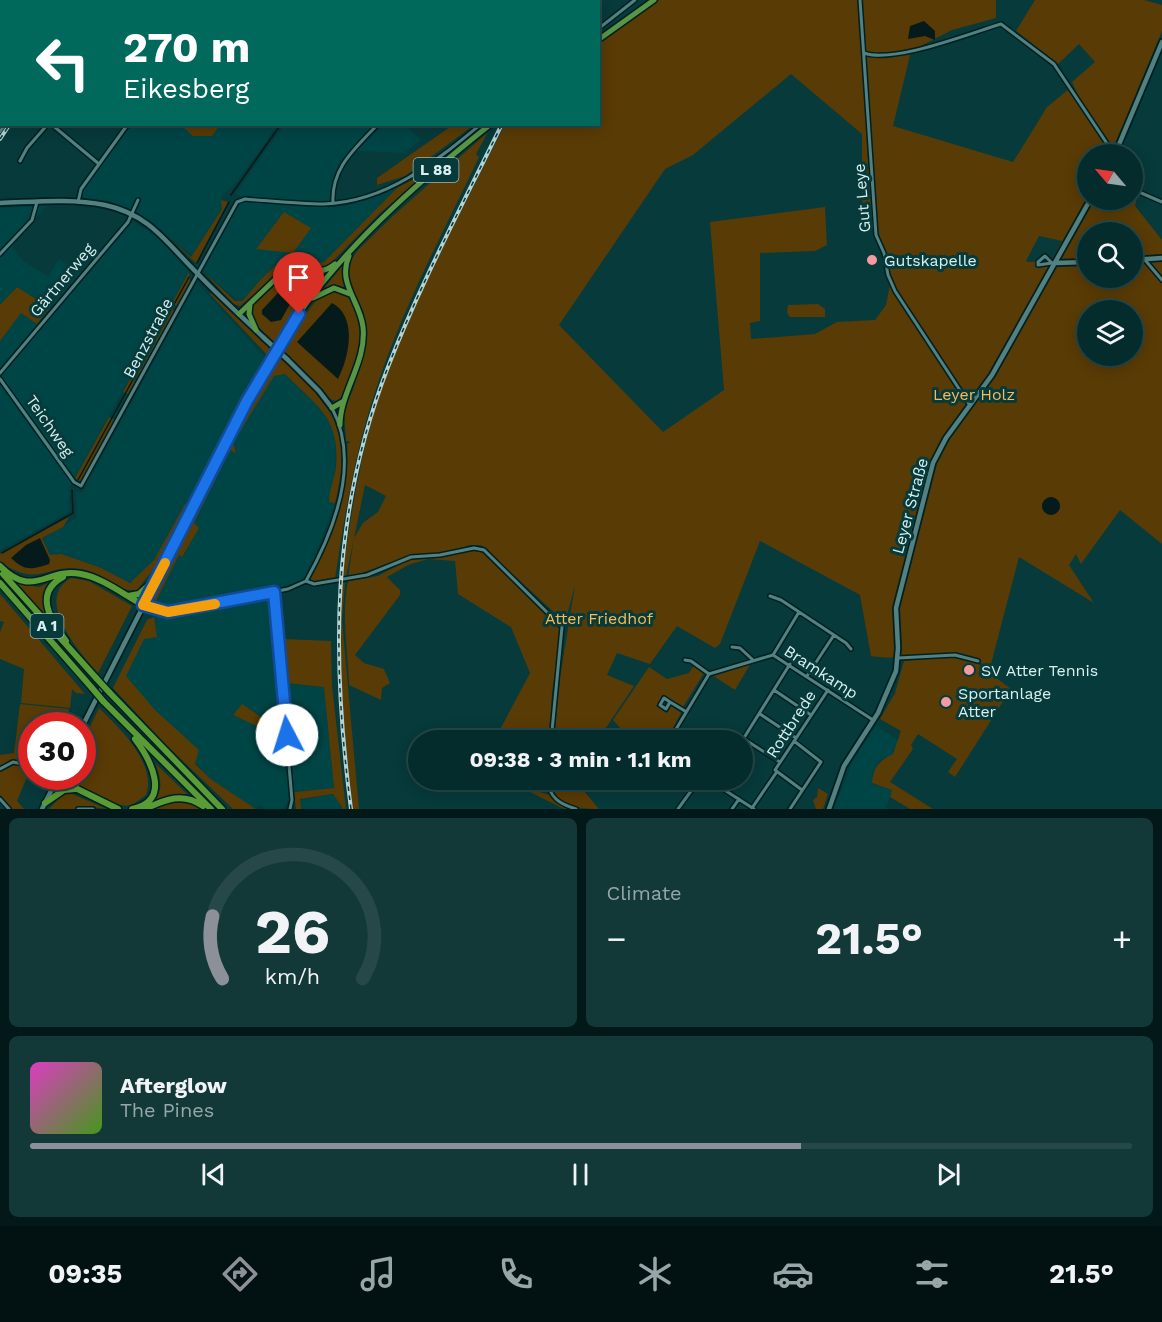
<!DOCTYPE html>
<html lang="en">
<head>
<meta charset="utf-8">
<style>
  body { margin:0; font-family:"Work Sans",sans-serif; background:#133838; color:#f1f3f6; height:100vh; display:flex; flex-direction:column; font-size:22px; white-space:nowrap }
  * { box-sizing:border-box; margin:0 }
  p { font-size:20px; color:#97a7a9 }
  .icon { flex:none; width:33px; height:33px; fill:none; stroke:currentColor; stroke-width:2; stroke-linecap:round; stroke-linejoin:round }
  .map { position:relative; height:809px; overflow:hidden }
  .drawer { display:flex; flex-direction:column; gap:9px; padding:9px; background:#031818; flex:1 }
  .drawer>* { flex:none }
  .banner { position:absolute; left:0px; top:0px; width:600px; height:126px; box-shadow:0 3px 15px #0003,0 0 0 2px #264848; background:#00695c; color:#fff; overflow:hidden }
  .needle { width:39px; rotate:299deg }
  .tools { position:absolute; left:1077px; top:144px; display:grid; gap:12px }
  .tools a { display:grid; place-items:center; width:66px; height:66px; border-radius:50%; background:#052c2c; box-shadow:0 3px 15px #0003,0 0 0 2px #264848; font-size:30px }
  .speed { position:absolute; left:18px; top:712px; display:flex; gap:12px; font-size:30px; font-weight:700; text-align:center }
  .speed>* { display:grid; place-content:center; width:78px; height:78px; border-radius:50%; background:#052c2c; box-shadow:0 3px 15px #0003,0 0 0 2px #264848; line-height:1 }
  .speed .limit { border:9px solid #d22; background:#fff; color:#111 }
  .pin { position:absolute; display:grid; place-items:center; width:51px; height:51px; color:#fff; margin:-62px -26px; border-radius:50% 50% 50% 0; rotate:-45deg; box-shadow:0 0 6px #0007 }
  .pin .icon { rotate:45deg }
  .me { position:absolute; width:66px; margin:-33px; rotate:355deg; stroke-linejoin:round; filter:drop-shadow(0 0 4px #0008) }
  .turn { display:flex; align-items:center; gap:21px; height:126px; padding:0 24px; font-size:27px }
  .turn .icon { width:78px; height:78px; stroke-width:2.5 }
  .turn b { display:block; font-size:42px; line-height:51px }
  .big { font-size:45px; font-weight:700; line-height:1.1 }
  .drawer .widget { flex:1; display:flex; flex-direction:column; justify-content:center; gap:9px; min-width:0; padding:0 21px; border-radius:9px; background:#133838 }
  .drawer .dial { align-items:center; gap:0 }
  .dial svg { height:156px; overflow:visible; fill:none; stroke:#264848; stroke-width:7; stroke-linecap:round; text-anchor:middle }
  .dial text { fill:#f1f3f6; stroke:none }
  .song { display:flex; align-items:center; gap:18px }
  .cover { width:72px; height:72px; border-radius:9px; background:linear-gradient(135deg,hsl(310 70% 55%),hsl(100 70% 35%)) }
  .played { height:6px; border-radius:3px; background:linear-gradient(90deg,#8c9099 70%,#264848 70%) }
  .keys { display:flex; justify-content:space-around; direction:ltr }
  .heat { display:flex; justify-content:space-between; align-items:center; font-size:33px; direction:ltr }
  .drawer .tiles { flex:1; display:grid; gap:9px; grid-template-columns:1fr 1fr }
  .widget:last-child { grid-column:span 2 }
  .trip { position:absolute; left:408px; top:730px; width:345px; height:60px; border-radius:30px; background:#052c2c; box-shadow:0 3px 15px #0003,0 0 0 2px #264848; font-weight:700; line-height:60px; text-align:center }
  .tabs { display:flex; height:96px; justify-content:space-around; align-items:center; background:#021212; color:#97a7a9 }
  .tabs .icon { width:42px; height:42px }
  .tabs .selected { color:#8c9099 }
  .tabs b { font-size:27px; color:#f1f3f6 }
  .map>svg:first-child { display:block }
  .built { fill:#004546 }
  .green { fill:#593b05; fill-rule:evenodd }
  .water { fill:#051b1b }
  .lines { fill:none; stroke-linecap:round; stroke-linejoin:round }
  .stream { stroke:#051b1b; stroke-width:1.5 }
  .minor-casing { stroke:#002021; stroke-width:6 }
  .tertiary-casing { stroke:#002021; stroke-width:8 }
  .secondary-casing { stroke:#002021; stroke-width:8 }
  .trunk-casing { stroke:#002021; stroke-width:8 }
  .motorway-casing { stroke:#002021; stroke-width:9 }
  .minor { stroke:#538181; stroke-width:3 }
  .tertiary { stroke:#538181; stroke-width:4.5 }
  .secondary { stroke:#538181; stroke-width:4.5 }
  .trunk { stroke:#589645; stroke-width:5 }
  .motorway { stroke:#599c36; stroke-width:6 }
  .rail-casing { stroke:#b6d2d2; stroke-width:4 }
  .rail { stroke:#073a3b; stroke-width:1.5; stroke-dasharray:4.5; stroke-linecap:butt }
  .tertiary-bridge-casing { stroke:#002021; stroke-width:8; stroke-linecap:butt }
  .motorway-bridge-casing { stroke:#002021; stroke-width:9; stroke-linecap:butt }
  .tertiary-bridge { stroke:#538181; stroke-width:4.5 }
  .motorway-bridge { stroke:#599c36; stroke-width:6 }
  .route-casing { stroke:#114b97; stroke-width:15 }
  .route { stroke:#1a73e8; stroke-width:10 }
  .slow { stroke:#f59e0b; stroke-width:10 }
  .poi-dot { fill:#f49b9f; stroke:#073a3b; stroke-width:2 }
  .labels { text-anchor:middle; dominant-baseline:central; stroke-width:6; stroke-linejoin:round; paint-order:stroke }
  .shield { fill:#073a3b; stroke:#99b9b9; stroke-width:1.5 }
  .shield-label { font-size:15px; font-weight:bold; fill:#d7efef }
  .street-label { font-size:16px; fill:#d7efef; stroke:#073a3b }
  .poi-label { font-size:16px; fill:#d7efef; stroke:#073a3b; text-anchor:start }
  .park-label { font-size:16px; fill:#fabb56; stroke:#073a3b }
</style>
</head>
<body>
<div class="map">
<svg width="1162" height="809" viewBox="0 0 1162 809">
  <rect width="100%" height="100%" fill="#073a3b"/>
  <path class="built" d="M158,0h105l1,1 -105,1z
    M372,0h183l-184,2z
    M132,125h146l-44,60 -13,12 1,12 -30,46 -54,-41 -55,-17v-6z
    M284,125h90l-36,39 -9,33 2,10 15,-1 52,-19 -74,75 -7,2 -26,-4 -52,42 -36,-31 37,-68 2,-7 -7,-2z
    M383,125h22l16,15 -17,13 -47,-2z
    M46,206l-34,40 11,15 25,15 11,-17 21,14 -30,35 -33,-21 -17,18v-97z
    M133,222l26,15 30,35 -120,216v24l-69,38v-174z
    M197,283l68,74 -79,148 -32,55 -20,21 -8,1 -27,-15 -38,-13 -11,2 -8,-17 34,-21 -1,-28 7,3z
    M21,313l16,11 -37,45v-28z
    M276,363l42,41 18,30 -1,47 -6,16v5l6,1 -19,49 -12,25 -7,6 -26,6 8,94 45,4 10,101 -45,4v7l-6,10h-17l-7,-4 -3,4 -44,-29 -97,-98 32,-62 7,-3 2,-16 83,-171z
    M876,726l22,14 -4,14 -15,7 -7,12v11l20,6 -6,19h-52l19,-48z
    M333,794l10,15h-42l-1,-9z"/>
  <path class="green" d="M263,0h104l-103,2z
    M659,0h337v18l-44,12 -41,21 -18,75 120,36 34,-55 22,-18 18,26 -15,-33 23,-20 -16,-18 -21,20 -42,-33 19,-31h109l18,5v26l-46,111 -6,12h-22v46h44l1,-9 5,3 -3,12 27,34v304l-42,-34 -39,54 -5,-10 -7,11 25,38 -75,-46 -29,111c-37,-24 -79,-5 -119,-12l-11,-61 -100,-54 -40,103 -5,4 -38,-22 -27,38 -33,-11 -10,22 27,11 -37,55h-43l6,-63 15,-93 -11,42 -7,-12 -76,-70h-12l-14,7 -45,3 -62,23 6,-40 9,-15 15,-11 8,-16 -21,-11 -19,92 -4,1c8,-56 16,-111 32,-166 30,-98 85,-194 130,-286l94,-2 1,-80zM791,74l71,60v75l13,11 16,59 -5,26 -11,15 -38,2 -22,12 -64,5 -1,-16 10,-2v-68l55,-2 12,-6 -2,-38 -115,15 14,168 -61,42 -104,-107 106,-156 28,-14zM1088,232h44v46h-44zM1039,236l23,5 -11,20 -23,1 -2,-1zM1088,310h44v46h-44z
    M181,125h39l-8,11h-19z
    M453,125h21l-69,51 -28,9v-7z
    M488,132l-12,22 3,3c-35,74 -75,148 -101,226 -22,64 -33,129 -43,196l-22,3 -3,-4c20,-43 41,-87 37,-134l4,-2 -5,-1 -2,-31 9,-20 14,-53 -3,-24 -16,-35 3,-18 7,-10 36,-35z
    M428,172l-49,42 -50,51c-16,8 -29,-2 -45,3l-44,38 -7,-2 -30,-33 32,30h7c12,-12 30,-39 48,-41 12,-2 22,6 34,2l74,-75z
    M221,200l7,2 -32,61 -37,-34 32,28 31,-48z
    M284,212l27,16 -18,25 -37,-4z
    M344,264l-2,15 3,8 -14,-2 -7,3z
    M298,271l8,5 3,16 -34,51c-9,-8 -21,-18 -24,-29 -2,-10 25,-35 33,-40 4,-2 9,-2 14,-3z
    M189,272l1,10 -13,24 -5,-3z
    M17,287l33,21 -13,16 -16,-11 -21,28v-36z
    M334,289c36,11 27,58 17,85 -4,10 -5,22 -15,27l-6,-2 -49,-50 37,-52z
    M212,292l59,57 -4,6 -57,-61z
    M818,304l7,5v8h-35l-3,-4 1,-8z
    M169,308l6,3 -47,83 -5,-2z
    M277,355c54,49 77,73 58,148l-6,-1c0,-12 6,-24 7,-36 4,-50 -20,-60 -51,-92l-11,2 -41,67 3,10 -6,-3 -36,73 5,5 -17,29 -3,-2 -23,46 10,6 11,1 -21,-1 -2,-10 14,-31z
    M109,417l6,3 -32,60 -4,1 -4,-3z
    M185,504l3,2 -29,56 -22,28c-22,3 -35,-18 -56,-21 -38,-5 -38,19 -81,-6v-9l69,-37 -6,10 -21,11 8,17 11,-1 38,13 31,16 24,-23z
    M475,550l14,5 70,73 2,9 -9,55 -3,49h-55l36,-68 -19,-46 -53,-33 -3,-33 -27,-2 -20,6 -21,12 13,13v5l-45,60 9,8 20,6 6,14 -8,5 -1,12 -32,-15c-1,-35 -8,-69 -1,-104l30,-5 34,-18 28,-2z
    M71,578l18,3 43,25 -34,67c-19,-21 -65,-74 -27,-95z
    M53,581l-10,20 8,23 -35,-41 23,4z
    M341,582l4,1 -3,37 17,189h-6l-14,-112z
    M0,594l85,100 -9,-1 -4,-4 -2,19 -49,-5 3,-34 -24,-10v-27l4,-10 -4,-1z
    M154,617l3,20 -13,2 -18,37 29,34 44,40 -4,14 17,16 44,29h-23l-70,-67 -50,-54 34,-68z
    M283,639l48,2 1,45 14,123h-3l-10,-15 -33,5 1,10h-5l-2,-17 40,-4 -10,-101 -39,-4z
    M954,656l24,8 33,25 -56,88 -7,-5 9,-13 -39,-25 -7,11 2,4 -23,33 43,27h-23l-20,-12 2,-7 -20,-7c1,-16 7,-22 21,-29l8,-23 -21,-12 15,-26 9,-32z
    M751,663l-16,27 -23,-15z
    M694,665l10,8 -21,34 -20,-12 -7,11 11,7 4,-7 10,7 -15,28h-34l-19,-21 36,-53 18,12 22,-6z
    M20,704l49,5 -1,12 4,5h-40l-1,36 -19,-2 -12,7v-12l14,-2z
    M242,704l25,17 9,1 2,5h5l1,17 -14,-12 -37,-17z
    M99,708c21,20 58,56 47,87l-15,11c-18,0 -49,-13 -59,-29h10l1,-36z
    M13,763l16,3 1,4 -13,31 7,8h-12l-12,-14v-23z
    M155,763l32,31 -19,2 -15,6c11,-12 8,-24 2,-39z
    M512,780h33l1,9z
    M550,780h25l24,29c-21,0 -46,-3 -49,-29z
    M818,788l10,6 -5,15h-7l-3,-9 4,-3z
    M536,791l14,4 21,14h-7l-34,-17z
    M70,793l37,16 -24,-3 -8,3h-26l13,-14z
    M184,800l17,9h-49l16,-8z"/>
  <path class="water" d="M924,21l11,10v9l-10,-4 -17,3 2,-13z
    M296,277l5,7 -20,36 -10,2 -9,-8v-4l30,-32z
    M332,303c26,14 17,54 6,76l-41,-37z
    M1042 506a9 9 0 1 1 18 0a9 9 0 1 1-18 0Z
    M40,538l10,22 -1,4c-18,6 -24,7 -38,-6l15,-13z"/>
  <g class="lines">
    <path class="stream" d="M368,2l2,-2
      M231,195l50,-71
      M197,263l32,-61
      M78,480l111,-203
      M2,553l71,-40 -1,-23"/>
    <g class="minor-casing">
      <path id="minor" d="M30,0l2,2
        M860,0l16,235 8,18 4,22 7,16 74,113
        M98,2l1,-2
        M224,2l1,-2
        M482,2l1,-2
        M0,17l2,1
        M598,29l37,-29
        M0,53l2,1
        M864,53c29,11 107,-20 137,-29l53,40 60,90
        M51,124l48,40
        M0,132l5,-8
        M20,161l7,-13 21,-24
        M1132,189l30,13
        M78,202l3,-13 47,-65
        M333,203c-2,-36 23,-55 45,-79
        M0,254l32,-34 5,-18
        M1145,260l17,20
        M1052,263l-7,-7 -7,6v3l14,-2h2
        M0,373l128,-151 10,-22
        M0,379l74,103 7,4 156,-284 8,-3c26,2 53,5 79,5 63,-2 111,-42 157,-80
        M306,581l8,3 53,-9 44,-18 29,-2 34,-7 10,2 78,77 -11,114
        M274,592l18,208 -2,9
        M770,596l11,4 65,43 5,6
        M144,605l24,8 120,-24 18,-8c28,-50 55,-118 26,-173
        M732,647l8,1 13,12
        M773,655l26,-43
        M898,658l57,-3 23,6
        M685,660l6,1 18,13
        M807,676l27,-41
        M774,690l37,25
        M670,702l-6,-4 -4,7 6,4 4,-7 15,9
        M760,714l36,24
        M744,739l36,23
        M669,741l40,-67 64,-19 100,65
        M742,741l48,-77
        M0,769l13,-7 19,4
        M548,780c1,18 12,24 28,29
        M709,780l45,29
        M802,790l-27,-20 53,-80
        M0,799l9,10
        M752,808l24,-35
        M78,809h15
        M678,809l21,-29
        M732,809l7,-10
        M790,809l31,-47 -27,-21"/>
    </g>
    <g class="tertiary-casing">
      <path id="tertiary" d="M1115,154l47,-112
        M0,203c34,-1 71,-5 105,2 46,10 62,39 93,69 21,22 44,43 66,64
        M1132,260l30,-2
        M1055,263l33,-1
        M288,360l31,31 13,17
        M829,809l15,-43 34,-53 18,-42 2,-23 -2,-40 37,-145 13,-25 46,-63 98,-175"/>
    </g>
    <g class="secondary-casing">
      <path id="secondary" d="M82,727l75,-148
        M42,809l16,-32"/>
    </g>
    <g class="trunk-casing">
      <path id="trunk" d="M598,40l56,-40
        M304,271l8,15 -3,12
        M313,298l21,-10 16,6
        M250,304l-1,10 7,16
        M239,314l46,-44c18,-4 34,8 50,-6
        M332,408l12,-7
        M340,425c0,-33 27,-63 23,-98 -3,-26 -26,-44 -14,-71
        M159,576c46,-92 87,-193 149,-275 51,-67 117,-125 183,-177"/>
    </g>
    <g class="motorway-casing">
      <path id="motorway" d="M0,566c34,34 46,1 81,8 22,4 43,21 62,31
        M3,574l94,105
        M63,577c-30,16 -12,44 3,64
        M0,583l92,105
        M128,596l11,-2 20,-18
        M109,692l113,117
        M103,701l108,108
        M70,777l6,10
        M57,779l61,30
        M45,803l19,-13 11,-1
        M132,809c41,-8 18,-50 3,-70
        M145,809c21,-10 38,-17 58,-3"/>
    </g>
    <use href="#minor" class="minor"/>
    <use href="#tertiary" class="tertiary"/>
    <use href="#secondary" class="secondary"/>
    <use href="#trunk" class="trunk"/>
    <use href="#motorway" class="motorway"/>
    <g class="rail-casing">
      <path id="rail" d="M103,2l1,-2
        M562,2v-2
        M0,139l10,-15
        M351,809c-20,-154 -20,-295 37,-442 32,-83 75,-163 114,-243"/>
    </g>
    <use href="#rail" class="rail"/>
    <g class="tertiary-bridge-casing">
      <path id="tertiary-bridge" d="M264,338l24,22"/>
    </g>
    <g class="motorway-bridge-casing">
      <path id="motorway-bridge" d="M97,679l12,13
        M92,688l11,13"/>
    </g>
    <use href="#tertiary-bridge" class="tertiary-bridge"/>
    <use href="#motorway-bridge" class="motorway-bridge"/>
  </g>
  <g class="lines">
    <g class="route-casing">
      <path id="route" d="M287,735l-13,-143 -106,20 -25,-7 104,-204 52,-87"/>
    </g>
    <use href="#route" class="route"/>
    <path class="slow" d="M165,563l-22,42 25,7 47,-8"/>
  </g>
  <g class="poi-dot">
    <circle cx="872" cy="260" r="6"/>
    <circle cx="969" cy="670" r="6"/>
    <circle cx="946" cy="702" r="6"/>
  </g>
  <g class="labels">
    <g class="shield">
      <rect x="413.5" y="158" width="45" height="24" rx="4.5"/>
      <rect x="30.5" y="614" width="33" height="24" rx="4.5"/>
    </g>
    <g class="shield-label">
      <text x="436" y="170">L 88</text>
      <text x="47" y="626">A 1</text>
    </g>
    <g class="street-label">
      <text transform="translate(862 198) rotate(-95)">Gut Leye</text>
      <text transform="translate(62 280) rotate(-50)">Gärtnerweg</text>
      <text transform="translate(148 338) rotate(-62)">Benzstraße</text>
      <text transform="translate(50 426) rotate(55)">Teichweg</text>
      <text transform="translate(910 506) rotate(-75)">Leyer Straße</text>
      <text transform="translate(821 672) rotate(33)">Bramkamp</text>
      <text transform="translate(791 724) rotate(-57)">Rottbrede</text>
    </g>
    <g class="poi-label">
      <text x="884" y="260">Gutskapelle</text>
      <text x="981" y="670">SV Atter Tennis</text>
      <text x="958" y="693">Sportanlage<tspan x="958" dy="18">Atter</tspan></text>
    </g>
    <g class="park-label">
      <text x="974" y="394">Leyer Holz</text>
      <text x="599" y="618">Atter Friedhof</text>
    </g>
  </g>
</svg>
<div class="tools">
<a><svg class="needle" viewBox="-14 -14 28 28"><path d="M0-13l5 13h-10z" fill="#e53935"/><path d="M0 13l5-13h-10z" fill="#97a7a9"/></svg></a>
<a><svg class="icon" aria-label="search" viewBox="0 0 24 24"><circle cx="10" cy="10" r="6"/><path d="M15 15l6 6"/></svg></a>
<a><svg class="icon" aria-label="layers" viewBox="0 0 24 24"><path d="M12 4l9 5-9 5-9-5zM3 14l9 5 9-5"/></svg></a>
</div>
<div class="speed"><div class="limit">30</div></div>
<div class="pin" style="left:299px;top:314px;background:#d93025"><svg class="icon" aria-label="arrive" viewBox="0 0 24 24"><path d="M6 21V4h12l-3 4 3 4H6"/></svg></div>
<svg class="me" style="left:287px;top:735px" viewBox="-20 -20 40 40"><circle r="19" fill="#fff"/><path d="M0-13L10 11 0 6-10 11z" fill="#1a73e8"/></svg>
<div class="trip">09:38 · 3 min · 1.1 km</div>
<div class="banner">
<div class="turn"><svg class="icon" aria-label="left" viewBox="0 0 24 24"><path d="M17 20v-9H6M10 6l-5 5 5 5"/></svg><div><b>270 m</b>Eikesberg</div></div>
</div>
</div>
<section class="drawer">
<div class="tiles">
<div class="widget dial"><svg viewBox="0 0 100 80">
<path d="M14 69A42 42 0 1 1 86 69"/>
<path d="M14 69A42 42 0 0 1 9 37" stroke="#8c9099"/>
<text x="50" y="56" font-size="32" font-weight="700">26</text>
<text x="50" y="72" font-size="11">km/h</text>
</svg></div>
<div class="widget"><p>Climate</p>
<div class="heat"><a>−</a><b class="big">21.5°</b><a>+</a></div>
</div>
<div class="widget">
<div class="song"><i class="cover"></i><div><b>Afterglow</b><p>The Pines</p></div></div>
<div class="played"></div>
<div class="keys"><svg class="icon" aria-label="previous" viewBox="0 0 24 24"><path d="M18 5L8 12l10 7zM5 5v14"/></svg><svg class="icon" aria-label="pause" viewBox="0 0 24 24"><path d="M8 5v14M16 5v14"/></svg><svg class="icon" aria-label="next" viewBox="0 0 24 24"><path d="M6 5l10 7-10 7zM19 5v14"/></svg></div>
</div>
</div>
</section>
<nav class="tabs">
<b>09:35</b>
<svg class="icon selected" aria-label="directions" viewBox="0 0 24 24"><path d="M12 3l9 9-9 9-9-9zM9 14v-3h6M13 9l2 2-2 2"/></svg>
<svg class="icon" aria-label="music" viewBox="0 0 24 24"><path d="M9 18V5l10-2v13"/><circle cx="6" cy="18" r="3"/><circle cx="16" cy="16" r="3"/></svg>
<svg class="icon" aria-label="phone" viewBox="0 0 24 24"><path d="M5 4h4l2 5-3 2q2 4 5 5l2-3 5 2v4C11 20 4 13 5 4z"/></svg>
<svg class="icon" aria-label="climate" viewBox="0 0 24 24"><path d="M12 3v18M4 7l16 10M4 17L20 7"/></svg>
<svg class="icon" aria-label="car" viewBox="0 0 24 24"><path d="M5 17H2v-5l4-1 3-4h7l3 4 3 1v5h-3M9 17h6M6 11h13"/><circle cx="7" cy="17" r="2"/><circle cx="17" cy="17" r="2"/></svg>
<svg class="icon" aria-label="filters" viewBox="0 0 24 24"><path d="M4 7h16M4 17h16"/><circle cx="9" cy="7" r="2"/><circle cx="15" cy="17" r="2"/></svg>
<b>21.5°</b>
</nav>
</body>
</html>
